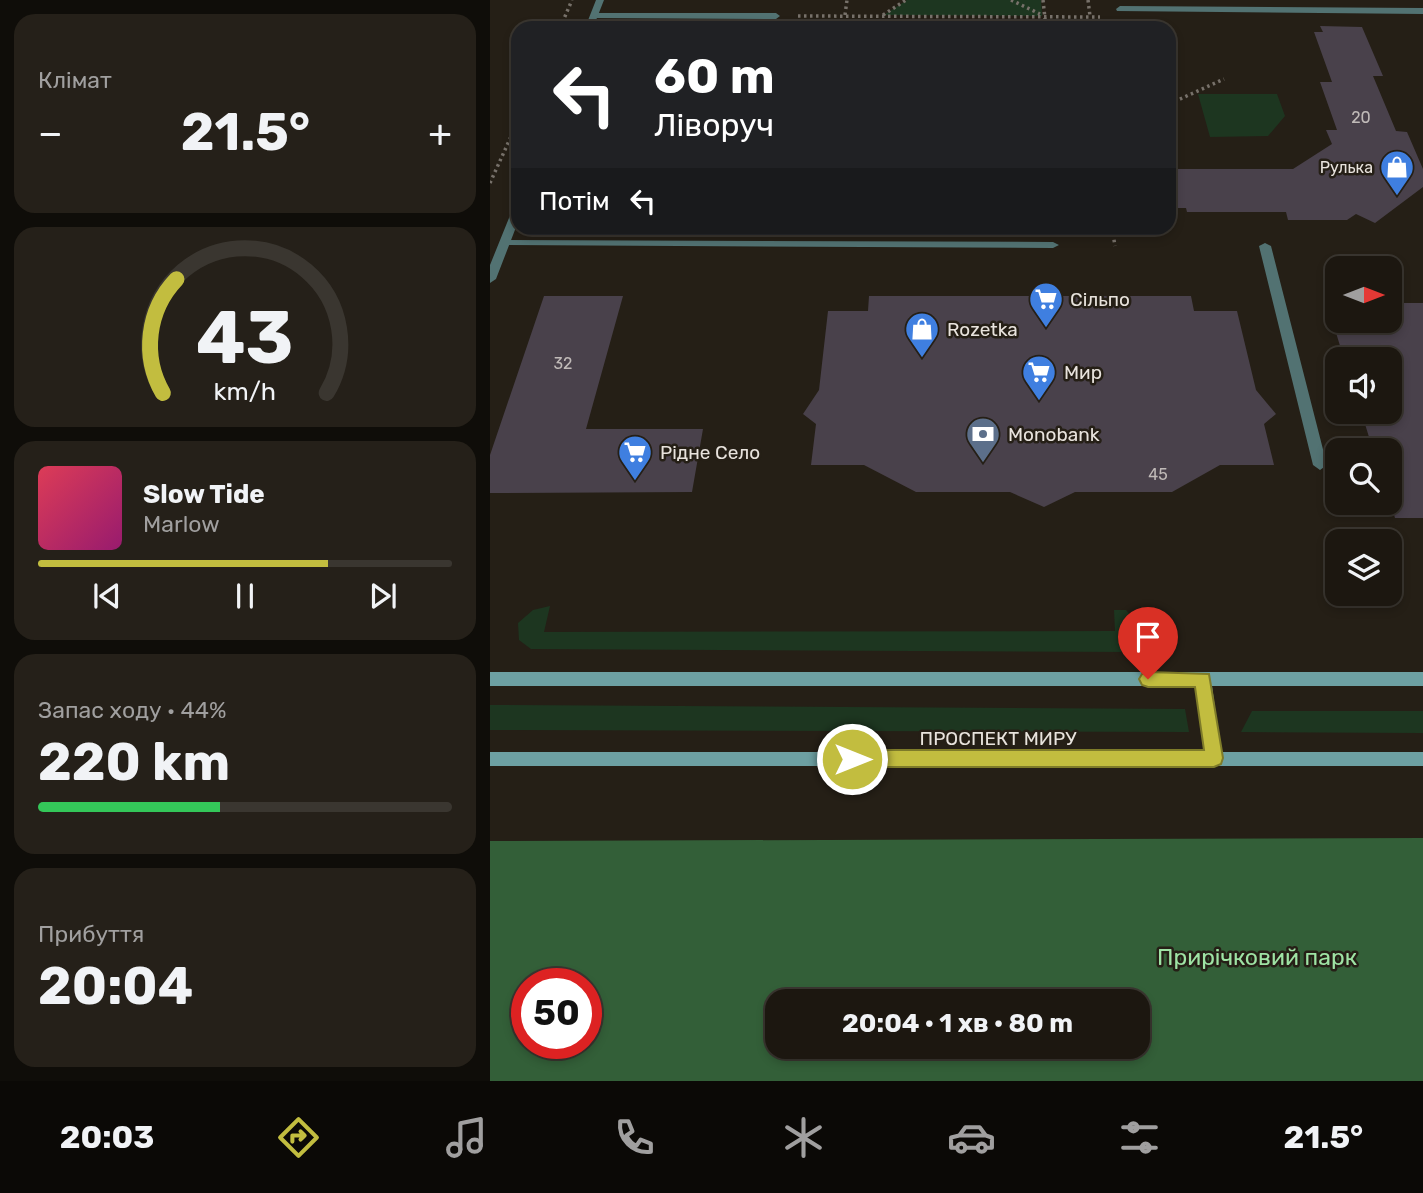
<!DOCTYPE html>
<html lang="uk">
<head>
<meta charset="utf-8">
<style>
  body { margin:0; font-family:Rubik,sans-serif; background:#252019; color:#f1f3f6; height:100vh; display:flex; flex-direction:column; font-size:26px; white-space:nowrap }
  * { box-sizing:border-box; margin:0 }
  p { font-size:23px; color:#a09f9f }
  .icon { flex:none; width:38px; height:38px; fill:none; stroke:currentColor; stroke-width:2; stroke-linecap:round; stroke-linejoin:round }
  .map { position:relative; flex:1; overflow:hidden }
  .panel { display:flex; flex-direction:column; gap:14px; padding:14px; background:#0f0d09; width:490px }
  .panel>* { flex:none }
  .top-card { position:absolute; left:21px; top:21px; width:665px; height:214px; border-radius:21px; box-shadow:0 4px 10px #0003,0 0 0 2px #3a3630; background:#202124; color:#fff; overflow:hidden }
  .needle { width:46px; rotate:90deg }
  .tools { position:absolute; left:835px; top:256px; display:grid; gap:14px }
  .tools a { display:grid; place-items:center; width:77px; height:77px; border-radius:14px; background:#1c1710; box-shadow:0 4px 10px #0003,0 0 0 2px #3a3630; font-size:35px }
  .speed { position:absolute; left:21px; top:968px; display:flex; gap:14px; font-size:35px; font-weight:700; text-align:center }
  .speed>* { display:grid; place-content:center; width:91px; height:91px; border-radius:50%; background:#1c1710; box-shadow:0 4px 10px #0003,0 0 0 2px #3a3630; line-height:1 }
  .speed .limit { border:10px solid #d22; background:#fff; color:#111 }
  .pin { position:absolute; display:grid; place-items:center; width:60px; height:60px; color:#fff; margin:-72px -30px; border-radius:50% 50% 50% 0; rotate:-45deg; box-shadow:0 0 7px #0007 }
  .pin .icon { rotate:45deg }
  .me { position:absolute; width:77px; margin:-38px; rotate:90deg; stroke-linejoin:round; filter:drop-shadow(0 0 5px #0008) }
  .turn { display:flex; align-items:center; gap:24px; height:147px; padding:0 28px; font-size:32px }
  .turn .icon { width:91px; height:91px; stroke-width:2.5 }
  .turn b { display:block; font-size:49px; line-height:60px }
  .then { display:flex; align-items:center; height:66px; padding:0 28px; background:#0003; gap:14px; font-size:26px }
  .big { font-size:52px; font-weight:700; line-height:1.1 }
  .panel .tile { flex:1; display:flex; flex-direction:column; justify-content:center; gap:10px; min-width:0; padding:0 24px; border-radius:21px; background:#252019 }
  .panel .dial { align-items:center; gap:0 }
  .dial svg { height:182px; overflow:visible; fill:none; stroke:#3a3630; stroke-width:7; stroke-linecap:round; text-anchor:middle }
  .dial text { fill:#f1f3f6; stroke:none }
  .song { display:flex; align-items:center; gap:21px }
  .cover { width:84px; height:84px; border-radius:10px; background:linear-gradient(135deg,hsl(350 70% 55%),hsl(320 70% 35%)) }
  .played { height:7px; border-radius:4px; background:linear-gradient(90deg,#c2bd3f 70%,#3a3630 70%) }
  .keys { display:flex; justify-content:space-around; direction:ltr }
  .heat { display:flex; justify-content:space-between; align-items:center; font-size:38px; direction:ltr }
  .charge { height:10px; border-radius:5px; background:linear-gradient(90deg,#34c759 44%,#3a3630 0) }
  .trip { position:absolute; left:275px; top:989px; width:385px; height:70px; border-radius:21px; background:#1c1710; box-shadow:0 4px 10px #0003,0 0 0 2px #3a3630; font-weight:700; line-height:70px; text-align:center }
  .menu { display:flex; height:112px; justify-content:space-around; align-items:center; background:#0b0906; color:#a09f9f }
  .menu .icon { width:49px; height:49px }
  .menu .current { color:#c2bd3f }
  .menu b { font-size:32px; color:#f1f3f6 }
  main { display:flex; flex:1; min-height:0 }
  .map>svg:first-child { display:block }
  .green { fill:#1d3620 }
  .forest { fill:#335f38; fill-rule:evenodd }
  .building { fill:#49414b }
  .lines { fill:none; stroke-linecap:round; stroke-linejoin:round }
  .path { stroke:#77716a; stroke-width:3.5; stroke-dasharray:2.5 3.5; stroke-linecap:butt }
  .lane { fill:#527272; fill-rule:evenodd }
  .street { fill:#527272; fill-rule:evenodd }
  .secondary { fill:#6da0a2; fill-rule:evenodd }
  .route { fill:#c2bd3f; stroke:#7e7b29; stroke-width:2 }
  .labels { text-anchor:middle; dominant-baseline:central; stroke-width:5; stroke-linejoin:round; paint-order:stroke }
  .number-label { font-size:16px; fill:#c0bab8 }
  .far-poi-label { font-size:16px; fill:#e8e3dd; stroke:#251f16; text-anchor:end }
  .poi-label { font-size:19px; fill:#e8e3dd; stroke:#251f16; text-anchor:start }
  .street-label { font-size:19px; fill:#e8e3dd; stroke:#251f16 }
  .near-park-label { font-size:23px; fill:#9ee3a4; stroke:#251f16 }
</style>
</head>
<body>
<main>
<section class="panel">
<div class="tile"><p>Клімат</p>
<div class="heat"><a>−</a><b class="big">21.5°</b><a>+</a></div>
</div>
<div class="tile dial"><svg viewBox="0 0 100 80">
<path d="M14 69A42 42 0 1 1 86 69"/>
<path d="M14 69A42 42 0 0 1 20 19" stroke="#c2bd3f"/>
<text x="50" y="56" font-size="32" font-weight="700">43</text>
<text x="50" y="72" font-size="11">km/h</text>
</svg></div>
<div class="tile">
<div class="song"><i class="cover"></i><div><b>Slow Tide</b><p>Marlow</p></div></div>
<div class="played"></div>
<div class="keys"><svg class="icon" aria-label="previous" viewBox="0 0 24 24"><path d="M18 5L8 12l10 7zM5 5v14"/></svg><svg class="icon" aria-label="pause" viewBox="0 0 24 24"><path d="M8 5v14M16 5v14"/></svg><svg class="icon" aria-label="next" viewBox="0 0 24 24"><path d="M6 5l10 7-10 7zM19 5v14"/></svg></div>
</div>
<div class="tile"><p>Запас ходу · 44%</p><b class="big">220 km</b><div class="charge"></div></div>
<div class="tile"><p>Прибуття</p><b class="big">20:04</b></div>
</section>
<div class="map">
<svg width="933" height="1081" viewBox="0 0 933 1081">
  <rect width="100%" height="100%" fill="#251f16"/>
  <path class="green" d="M417,0h134l1,16 -158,-1z
    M708,94h79l8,22 -17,20 -58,1z
    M60,606l-6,26 571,-1 -1,-21h12l17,19 -11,23 -601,-3 -12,-9 -1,-17 15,-13z
    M0,705l695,4 4,23 -699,-2z
    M762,711h171v22l-182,-1z"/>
  <path class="forest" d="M933,838v243h-933v-240zM37,984h59v59h-59zM287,1001h361v45h-361z"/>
  <path class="building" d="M830,26l42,1 21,49h-10l23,55 11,1 16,37v18l-48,36 -19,-9 -9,6h-59l-2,-8h-99l-1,-4h-17v-39h124l39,-25 -6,-14h11l-17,-48h12l-18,-50h9z
    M54,296h79l-37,133h117l-11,63 -202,1v-38z
    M379,296h322l3,15h43l19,79 20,24 -12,10 10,41h-54l-48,27h-97l-31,15 -34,-15h-94l-52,-27h-53l5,-41 -13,-10 16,-24 9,-79h40z
    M837,303h10v17h53v-17h33v215h-28l-5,-16v-52h-17l-12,-39h29v-52h-46z"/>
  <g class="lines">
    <path class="path" d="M521,0l29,14
      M553,0l3,28
      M598,0l2,16
      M355,15l2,-15
      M393,15l23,-15
      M308,16l302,1
      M70,28l12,-28
      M679,104l55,-25
      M0,183l28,-62
      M622,228l3,18"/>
    <path class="lane" d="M630,6l303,2v6l-306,-3 -1,-2z
      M104,13h182l4,3 -4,3 -185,-1v-4z
      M14,240l549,2 6,3 -6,3 -553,-3v-4z
      M775,243l6,3 56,219 -7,5 -7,-5 -54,-219z"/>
    <path class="street" d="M106,0h8l-11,28h-8z
      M28,205v17l-22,57 -6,4v-18l23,-57z"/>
    <path class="secondary" d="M0,672h933v14h-211l9,66h202v14h-933v-14h715l-9,-66h-706z"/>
  </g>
  <path class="route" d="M658,672l61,2 14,84 -2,6 -7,3h-362l-6,-3 -3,-5 3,-6 6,-3h352l-9,-63h-47l-6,-2 -3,-6 3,-5z"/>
  <defs>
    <g id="shop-pin" transform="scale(1.75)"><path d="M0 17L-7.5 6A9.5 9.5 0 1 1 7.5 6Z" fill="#3f7fe0" stroke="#251f16"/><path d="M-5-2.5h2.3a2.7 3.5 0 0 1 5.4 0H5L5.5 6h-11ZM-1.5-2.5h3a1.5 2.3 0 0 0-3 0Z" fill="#fff"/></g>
    <g id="supermarket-pin" transform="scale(1.75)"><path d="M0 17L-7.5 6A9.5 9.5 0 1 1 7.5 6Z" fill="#3f7fe0" stroke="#251f16"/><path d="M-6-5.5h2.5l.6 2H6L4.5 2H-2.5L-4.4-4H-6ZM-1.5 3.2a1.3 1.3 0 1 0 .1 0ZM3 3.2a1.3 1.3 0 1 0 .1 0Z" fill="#fff"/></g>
    <g id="bank-pin" transform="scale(1.75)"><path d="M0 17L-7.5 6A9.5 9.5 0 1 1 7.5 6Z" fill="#5c6f8a" stroke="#251f16"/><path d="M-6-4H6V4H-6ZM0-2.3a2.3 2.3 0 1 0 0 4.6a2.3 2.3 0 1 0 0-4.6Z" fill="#fff"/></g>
  </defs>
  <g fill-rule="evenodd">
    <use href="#shop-pin" x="907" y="167"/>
    <use href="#supermarket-pin" x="556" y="299"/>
    <use href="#shop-pin" x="432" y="329"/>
    <use href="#supermarket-pin" x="549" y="372"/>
    <use href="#bank-pin" x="493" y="434"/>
    <use href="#supermarket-pin" x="145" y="452"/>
  </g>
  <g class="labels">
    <g class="number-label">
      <text x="871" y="117">20</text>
      <text x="73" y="363">32</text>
      <text x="668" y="474">45</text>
    </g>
    <g class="far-poi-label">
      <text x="883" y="167">Рулька</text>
    </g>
    <g class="poi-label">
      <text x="580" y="299">Сільпо</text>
      <text x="457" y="329">Rozetka</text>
      <text x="574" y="372">Мир</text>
      <text x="518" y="434">Monobank</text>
      <text x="170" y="452">Рідне Село</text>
    </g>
    <g class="street-label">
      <text x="508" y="738">ПРОСПЕКТ МИРУ</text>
    </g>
    <g class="near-park-label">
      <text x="767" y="957">Прирічковий парк</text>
    </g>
  </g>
</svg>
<div class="tools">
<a><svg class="needle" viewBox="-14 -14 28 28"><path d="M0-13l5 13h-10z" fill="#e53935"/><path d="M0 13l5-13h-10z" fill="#a09f9f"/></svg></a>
<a><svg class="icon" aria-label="sound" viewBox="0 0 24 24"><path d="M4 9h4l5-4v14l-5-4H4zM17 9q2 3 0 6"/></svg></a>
<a><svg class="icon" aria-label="search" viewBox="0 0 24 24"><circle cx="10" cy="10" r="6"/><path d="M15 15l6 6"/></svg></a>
<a><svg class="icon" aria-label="layers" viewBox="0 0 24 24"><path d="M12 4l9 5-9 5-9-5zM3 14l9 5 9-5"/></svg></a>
</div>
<div class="speed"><div class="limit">50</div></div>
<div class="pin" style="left:658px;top:679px;background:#d93025"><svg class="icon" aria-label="arrive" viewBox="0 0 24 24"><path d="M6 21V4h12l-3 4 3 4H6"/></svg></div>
<svg class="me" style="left:362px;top:759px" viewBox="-20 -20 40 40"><circle r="17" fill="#c2bd3f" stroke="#fff" stroke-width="3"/><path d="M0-11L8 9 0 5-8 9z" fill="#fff"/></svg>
<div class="trip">20:04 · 1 хв · 80 m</div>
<div class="top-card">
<div class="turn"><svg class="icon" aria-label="left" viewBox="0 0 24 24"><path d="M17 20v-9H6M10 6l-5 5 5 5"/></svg><div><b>60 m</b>Ліворуч</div></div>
<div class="then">Потім<svg class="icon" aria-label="left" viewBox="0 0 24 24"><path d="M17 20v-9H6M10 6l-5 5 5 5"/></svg></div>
</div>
</div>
</main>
<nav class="menu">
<b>20:03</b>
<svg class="icon current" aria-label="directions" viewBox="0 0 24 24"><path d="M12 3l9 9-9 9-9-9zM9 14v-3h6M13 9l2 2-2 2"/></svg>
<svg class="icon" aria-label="music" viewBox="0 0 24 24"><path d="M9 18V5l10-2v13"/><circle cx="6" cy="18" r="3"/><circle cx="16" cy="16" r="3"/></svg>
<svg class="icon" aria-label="phone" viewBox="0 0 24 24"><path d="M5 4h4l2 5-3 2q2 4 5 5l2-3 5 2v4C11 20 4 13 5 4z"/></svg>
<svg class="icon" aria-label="climate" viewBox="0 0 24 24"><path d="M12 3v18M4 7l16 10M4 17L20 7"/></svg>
<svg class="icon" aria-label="car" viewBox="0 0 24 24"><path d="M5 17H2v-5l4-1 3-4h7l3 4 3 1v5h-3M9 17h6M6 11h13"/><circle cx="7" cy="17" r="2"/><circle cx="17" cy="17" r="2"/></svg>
<svg class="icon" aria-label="filters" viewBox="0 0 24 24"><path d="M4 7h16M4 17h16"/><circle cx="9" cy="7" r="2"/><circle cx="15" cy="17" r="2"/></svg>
<b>21.5°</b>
</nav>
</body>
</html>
